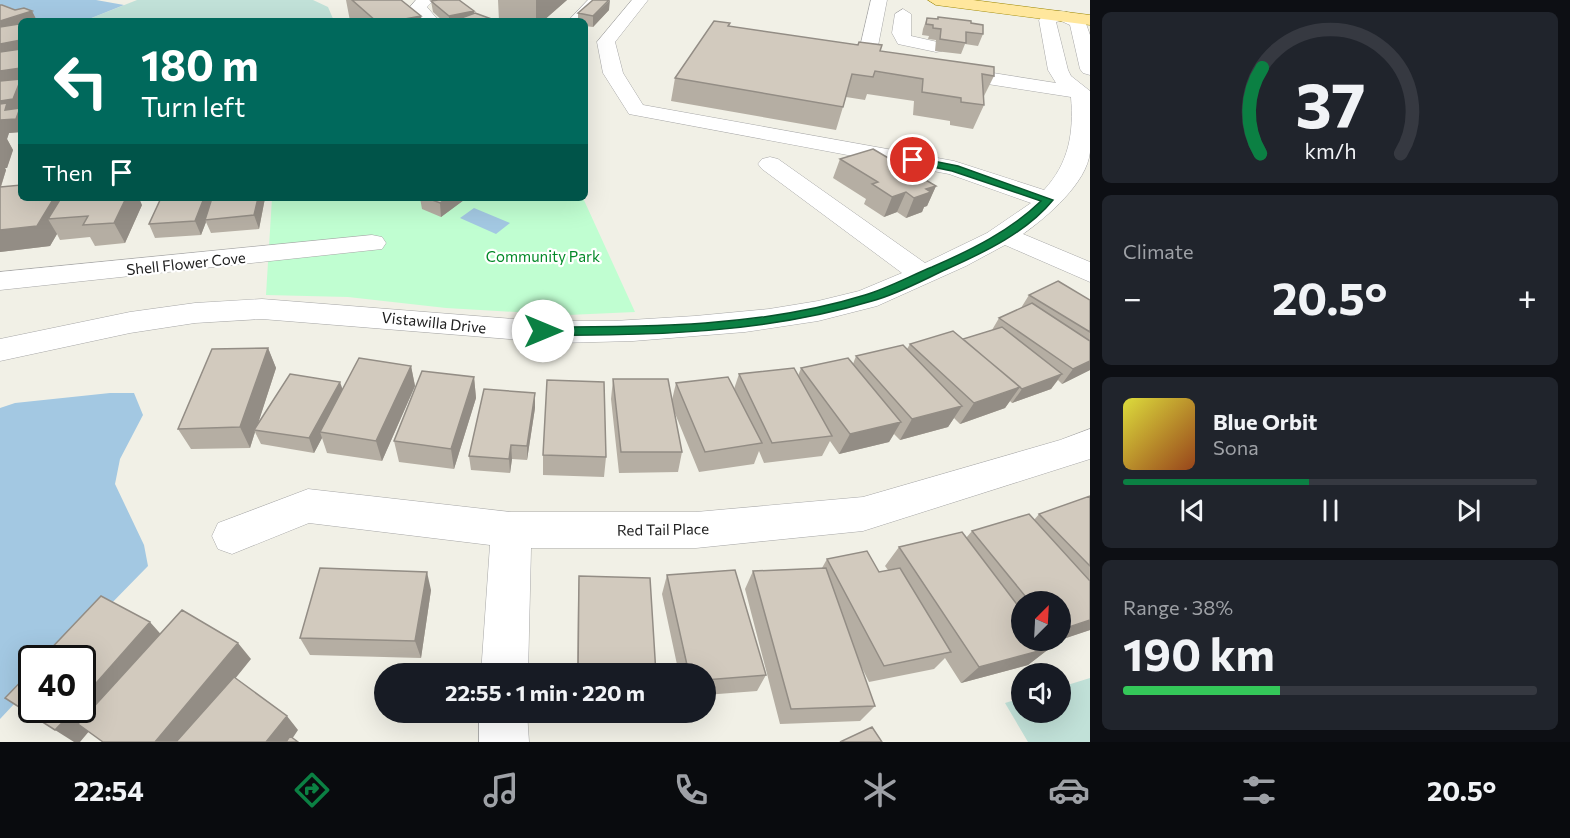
<!DOCTYPE html>
<html lang="en">
<head>
<meta charset="utf-8">
<style>
  body { margin:0; font-family:Commissioner,sans-serif; background:#20242c; color:#f1f3f6; height:100vh; display:flex; flex-direction:column; font-size:22px; white-space:nowrap }
  * { box-sizing:border-box; margin:0 }
  p { font-size:20px; color:#9ea1a6 }
  .icon { flex:none; width:33px; height:33px; fill:none; stroke:currentColor; stroke-width:2; stroke-linecap:round; stroke-linejoin:round }
  .map { position:relative; flex:1; overflow:hidden }
  .side { display:flex; flex-direction:column; gap:12px; padding:12px; background:#0d0f14; width:480px }
  .side>* { flex:none }
  .hud { position:absolute; left:18px; top:18px; width:570px; height:183px; border-radius:9px; box-shadow:0 6px 24px #0002; background:#00695c; color:#fff; overflow:hidden }
  .needle { width:39px; rotate:24deg }
  .fabs { position:absolute; left:1011px; top:591px; display:grid; gap:12px }
  .fabs a { display:grid; place-items:center; width:60px; height:60px; border-radius:50%; background:#171b24; box-shadow:0 6px 24px #0002; font-size:30px }
  .speed { position:absolute; left:18px; top:645px; display:flex; gap:12px; font-size:30px; font-weight:700; text-align:center }
  .speed>* { display:grid; place-content:center; width:78px; height:78px; border-radius:50%; background:#171b24; box-shadow:0 6px 24px #0002; line-height:1 }
  .speed .limit { border:3px solid #111; border-radius:9px; background:#fff; color:#111 }
  .pin { position:absolute; display:grid; place-items:center; width:51px; height:51px; color:#fff; margin:-26px; border:3px solid #fff; border-radius:50%; box-shadow:0 2px 6px #0007 }
  .me { position:absolute; width:66px; margin:-33px; rotate:90deg; stroke-linejoin:round; filter:drop-shadow(0 0 4px #0008) }
  .turn { display:flex; align-items:center; gap:21px; height:126px; padding:0 24px; font-size:27px }
  .turn .icon { width:78px; height:78px; stroke-width:2.5 }
  .turn b { display:block; font-size:42px; line-height:51px }
  .then { display:flex; align-items:center; height:57px; padding:0 24px; background:#0003; gap:12px; font-size:22px }
  .big { font-size:45px; font-weight:700; line-height:1.1 }
  .side .widget { flex:1; display:flex; flex-direction:column; justify-content:center; gap:9px; min-width:0; padding:0 21px; border-radius:9px; background:#20242c }
  .side .dial { align-items:center; gap:0 }
  .dial svg { height:156px; overflow:visible; fill:none; stroke:#363941; stroke-width:7; stroke-linecap:round; text-anchor:middle }
  .dial text { fill:#f1f3f6; stroke:none }
  .song { display:flex; align-items:center; gap:18px }
  .cover { width:72px; height:72px; border-radius:9px; background:linear-gradient(135deg,hsl(60 70% 55%),hsl(20 70% 35%)) }
  .played { height:6px; border-radius:3px; background:linear-gradient(90deg,#0b8043 45%,#363941 45%) }
  .keys { display:flex; justify-content:space-around; direction:ltr }
  .heat { display:flex; justify-content:space-between; align-items:center; font-size:33px; direction:ltr }
  .charge { height:9px; border-radius:4px; background:linear-gradient(90deg,#34c759 38%,#363941 0) }
  .trip { position:absolute; left:374px; top:663px; width:342px; height:60px; border-radius:30px; background:#171b24; box-shadow:0 6px 24px #0002; font-weight:700; line-height:60px; text-align:center }
  .menu { display:flex; height:96px; justify-content:space-around; align-items:center; background:#090b0e; color:#9ea1a6 }
  .menu .icon { width:42px; height:42px }
  .menu .selected { color:#0b8043 }
  .menu b { font-size:27px; color:#f1f3f6 }
  main { display:flex; flex:1; min-height:0 }
  .map>svg:first-child { display:block }
  .wetland { fill:#c1e1d8 }
  .park { fill:#c0fed1 }
  .water { fill:#a3c8e2 }
  .lines { fill:none; stroke-linecap:round; stroke-linejoin:round }
  .minor-casing { stroke:#a7a7a7; stroke-width:1 }
  .major-casing { stroke:#9c8600; stroke-width:1 }
  .minor { fill:#fff; fill-rule:evenodd }
  .major { fill:#ffe79d; fill-rule:evenodd }
  .wall { fill:#b5aea3 }
  .shaded-wall { fill:#938d85 }
  .building { fill:#d2cabe; stroke:#938d85; stroke-width:1.5 }
  .route { fill:#0b8043; stroke:#07532c; stroke-width:1.5 }
  .labels { text-anchor:middle; dominant-baseline:central; stroke-width:4.5; stroke-linejoin:round; paint-order:stroke }
  .park-label { font-size:15px; fill:#038928; stroke:#fff }
  .street-label { font-size:15px; fill:#202020; stroke:#fff }
</style>
</head>
<body>
<main>
<div class="map">
<svg width="1090" height="742" viewBox="0 0 1090 742">
  <rect width="100%" height="100%" fill="#f1f0e6"/>
  <path class="wetland" d="M137,0h176l15,7 6,14h-250z
    M1090,678v64h-62l-23,-39 16,-5 1,14h38l1,-25z"/>
  <path class="park" d="M272,198h311l52,114 -67,3 -122,-7 -98,-11 -82,-2z"/>
  <path class="water" d="M0,0h96l28,5 -40,16h-34l-50,-10z
    M474,208l36,15 -14,11 -36,-16z
    M110,393h24l9,22 -23,44 -5,25 29,61 4,21 -90,92h-26l-1,28 -31,33v-311l15,-5z"/>
  <g class="lines">
    <g class="minor-casing">
      <path id="minor" d="M416,0h18l-7,7 12,14h-17l-12,-14z
        M588,0h17l-20,21h-17z
        M632,0h16l-33,42 8,31 20,32 311,56 90,29c25,-27 30,-57 27,-93l-122,-19 -7,-2 -3,-4 3,-4 7,-2 107,17 -8,-13 -9,-50c12,-15 30,-8 45,-2l6,17v40l-7,-2 -3,-4 -10,-44 -9,-4 -5,1 12,48 3,6 19,15c0,20 0,41 0,61 -3,31 -43,65 -67,82l67,28v20l-85,-37 -39,21 -89,40 -59,15 -73,11 -112,9 -75,2 -296,-24 -67,4 -65,10 -130,28v-22l130,-27 65,-9 67,-4 277,22h75l81,-5 74,-7 49,-8 41,-10 43,-18 -140,-104 -4,-5 4,-5 8,-2 8,2 147,104 62,-30 44,-30 -82,-29 -320,-60 -26,-41 -6,-31z
        M871,0h16l-11,56 23,4 2,4 -2,4c-12,3 -27,-1 -40,-4l-2,-4z
        M903,9l8,5v22l31,7 3,4 -3,4 -6,1 -38,-8 -6,-11 3,-19z
        M372,235l10,2 4,6 -4,6 -382,41v-18z
        M1090,429v30l-227,72 -167,17h-165l-3,126h-47l9,-129 -181,-22 -77,31 -14,-5 -6,-13 6,-13 90,-34 203,23h185l167,-15 197,-57z
        M479,712h48l2,30h-50z"/>
    </g>
    <g class="major-casing">
      <path id="major" d="M928,0h45l117,15v10l-154,-20z"/>
    </g>
    <use href="#minor" class="minor"/>
    <use href="#major" class="major"/>
  </g>
  <path class="wall" d="M346,0h55l21,21h-72z
    M498,0h69l-24,21h-44z
    M431,1l43,10v3l23,7h-54l-10,-9z
    M0,5l15,5 17,1 5,10h-16v111l-12,1 -2,6 6,11 -6,18h-2l1,2 -5,17 141,18 -17,38 -30,3 -5,-9 -30,3 -3,-6 -7,12 -50,6z
    M609,10l-16,17 -8,-1v-5h-7v-8z
    M938,17l33,6 12,11 -5,12 -13,-2 -4,10 -26,-3 1,-11 -8,-1 1,-3 -7,-1 1,-6 4,-11 10,1z
    M730,26l150,25 114,25 -11,22 1,7 -11,24 -23,-4v-4l-37,-6 1,-14 -47,-7 -2,6 -19,-3 -10,33 -165,-29 4,-23z
    M840,159l96,27 -9,20 -3,1 -2,5 -16,6 -9,-6 -13,5 -20,-13 2,-5 -33,-21z
    M265,198l-6,31 -48,4 -5,-11 -5,13 -46,3 -6,-14z
    M420,198h44v2l-23,17 -19,-8z
    M1029,295l61,5v70l-28,14 -4,-4 -7,9 -39,14 -2,-2 -5,7 -45,16 -6,-6 -6,9 -48,13 -6,-6 -5,8 -50,12 -9,-13 -8,15 -58,7 -5,-12 -5,13 -55,8 -25,-61 8,41 -4,20 -59,1 -8,-74 2,-20 59,21 4,-17 58,6 5,-15 59,2 3,-8 52,-4 3,-8 51,-7 3,-5 53,-5 29,-9 7,-12 22,-10z
    M268,348l8,20 -18,55 85,-34 68,-23 4,20 -33,75 -55,-8 -5,-15 -8,15 -53,-9 -6,-12 -5,16 -59,1 -13,-20z
    M474,377l2,21 -22,71 -55,-7 -5,-21z
    M535,408l-8,52 -15,-1 -2,14 -39,-3 -2,-14z
    M543,455l63,2 -2,20 -61,-2z
    M1090,496v134l-30,10v-38h-38v38l24,4 4,4 -22,17 -67,18 -16,-25 -11,11 -65,13 -10,-20 16,44 -15,15 -80,3 -35,-135 8,-18 69,-3 5,-9 52,13 9,-2 -3,-4 14,-19 67,-9 6,-7 62,-11 5,-6z
    M667,575l99,100 -9,16 -52,4v-21h-26l-17,-80z
    M579,576l77,98h-79l1,-80z
    M431,590l-10,68 -111,-3 -10,-17z
    M605,712h48v3z"/>
  <path class="shaded-wall" d="M536,0h31l-24,21h-7z
    M610,0l-1,10 -16,17v-11z
    M32,11l5,10h-16v12l-21,7v-19z
    M474,11v10h-25v-5z
    M421,16l1,5h-28z
    M21,40v18l-21,5v-19z
    M21,68v64l-12,1 -2,6 6,11 -6,18h-2l1,2 -6,19v-118z
    M936,186l-9,20 -3,1 -2,5 -16,6 8,-20 12,-9z
    M906,192l-9,20 -13,5 8,-20z
    M54,198h19l-25,21 9,15 -7,12 -50,6v-22z
    M126,198h13l3,7 -17,38 -11,-20z
    M204,198h10l-9,22 1,2 -5,13 -6,-14z
    M258,198h7l-6,31 -5,-14z
    M447,198h17v2l-23,17 -1,-14z
    M268,348l8,20 -20,62h-2l1,2 -5,16 -10,-21z
    M1090,361v9l-28,14 11,-15z
    M411,366l4,20 -33,75 -6,-20z
    M1062,374l-11,15 -39,14 10,-14z
    M474,377l2,21 -22,71 -3,-20z
    M340,382l5,14 -25,36 2,6 -8,15 -5,-15z
    M1020,387l-15,21 -45,16 14,-21z
    M535,393v15l-8,52v-14z
    M962,406l-14,21 -48,13 12,-21z
    M901,422l-12,20 -50,12 11,-20z
    M511,445l1,14 -2,14 -1,-14z
    M427,572l4,18 -10,68 -6,-17z
    M1090,620v10l-30,10v-10z
    M150,622l16,18 -86,102h-6l-19,-12 19,-20h8v-11z
    M1043,640h15l-25,9z
    M238,643l13,16 -67,83h-29z
    M1050,648l-22,17 -67,18 18,-16z
    M287,716l11,14 -8,12h-24z"/>
  <path class="building" d="M352,0h49l20,16 -27,5h-18z
    M438,0h21l15,11 -25,5 -18,-15z
    M593,0h16l-16,16 -15,-3z
    M0,5h2l13,5 9,-2 8,3 -32,10z
    M475,13l22,8h-44z
    M938,17l33,4v2l12,2v9l-17,-2v11l-26,-4 1,-10 -8,-1v-3l-7,-1 1,-6 11,1z
    M714,21l16,2 -2,3 130,19 1,-3 23,3 -2,6 114,16v9l-12,-2 2,31 -23,-3v-4l-39,-6 1,-13 -48,-8 -2,6 -21,-3 -9,33 -168,-29z
    M19,24l2,3v13l-21,4v-17z
    M21,49l-2,5h2v14l-21,3v-19z
    M21,79l-8,20 -13,2v-20z
    M7,103l-2,7 15,-2 -4,11 -15,1 -1,4v-20z
    M873,149l63,37 -10,3 5,3 -17,6 -8,-6 -14,5 -20,-13 6,-2 -38,-23z
    M21,185v13h33l-17,28 -37,4v-43z
    M61,198h65l-12,25 -31,2 5,-9 -40,3z
    M161,198h43l-9,23 -46,3z
    M212,198h46l-4,17 -49,5z
    M427,198h20l-7,5z
    M1058,281l32,19v32l-61,-37z
    M1032,303l58,38v20l-17,8 -74,-51z
    M1002,327l60,47 -40,15 -59,-50z
    M953,331l67,56 -46,16 -64,-59z
    M903,345l59,61 -50,13 -56,-63z
    M268,348l-28,79 -62,2 34,-80z
    M359,358l52,8 -35,75 -56,-9z
    M848,358l53,64 -51,12 -49,-66z
    M794,368l38,68 -60,7 -33,-69z
    M422,371l52,6 -23,72 -57,-8z
    M290,374l50,8 -31,56 -55,-8z
    M728,377l34,66 -57,9 -29,-69z
    M613,379h55l14,73h-61z
    M547,380l57,2 2,75 -63,-2z
    M484,389l51,4 -8,53 -16,-1 -2,14 -40,-3z
    M1090,496v70l-51,-52z
    M1029,514l61,67v39l-30,10v-28h-30l-58,-71z
    M962,532l60,79v29h22l6,8 -71,19 -80,-120z
    M867,551l12,21 21,-4 51,84 -67,14 -57,-107z
    M320,568l107,4 -12,69 -115,-3z
    M826,568l49,138 -84,3 -38,-138z
    M735,570l31,105 -61,5v-6h-16l-22,-99z
    M579,576l71,2 6,96h-78z
    M101,596l49,26 -68,77v-41h-40z
    M182,610l56,33 -83,99h-52l-25,-18z
    M32,670v40h42l-19,20 -50,-32z
    M234,677l53,39 -21,26h-90z
    M872,727l10,15h-42z
    M290,736l8,6h-12z"/>
  <path class="route" d="M913,157l45,9 95,34c-26,32 -68,52 -106,69 -24,11 -49,25 -75,32 -107,32 -219,35 -329,34l-7,-4 7,-4c107,0 219,0 322,-32 23,-7 45,-19 67,-28 39,-17 78,-36 109,-66l-89,-30 -43,-9 -1,-2z"/>
  <g class="labels">
    <g class="park-label">
      <text x="543" y="256">Community Park</text>
    </g>
    <g class="street-label">
      <text transform="translate(186 263) rotate(-6)">Shell Flower Cove</text>
      <text transform="translate(434 322) rotate(6)">Vistawilla Drive</text>
      <text transform="translate(663 529) rotate(-1)">Red Tail Place</text>
    </g>
  </g>
</svg>
<div class="fabs">
<a><svg class="needle" viewBox="-14 -14 28 28"><path d="M0-13l5 13h-10z" fill="#e53935"/><path d="M0 13l5-13h-10z" fill="#9ea1a6"/></svg></a>
<a><svg class="icon" aria-label="sound" viewBox="0 0 24 24"><path d="M4 9h4l5-4v14l-5-4H4zM17 9q2 3 0 6"/></svg></a>
</div>
<div class="speed"><div class="limit">40</div></div>
<div class="pin" style="left:913px;top:160px;background:#d93025"><svg class="icon" aria-label="arrive" viewBox="0 0 24 24"><path d="M6 21V4h12l-3 4 3 4H6"/></svg></div>
<svg class="me" style="left:543px;top:331px" viewBox="-20 -20 40 40"><circle r="19" fill="#fff"/><path d="M0-13L10 11 0 6-10 11z" fill="#0b8043"/></svg>
<div class="trip">22:55 · 1 min · 220 m</div>
<div class="hud">
<div class="turn"><svg class="icon" aria-label="left" viewBox="0 0 24 24"><path d="M17 20v-9H6M10 6l-5 5 5 5"/></svg><div><b>180 m</b>Turn left</div></div>
<div class="then">Then<svg class="icon" aria-label="arrive" viewBox="0 0 24 24"><path d="M6 21V4h12l-3 4 3 4H6"/></svg></div>
</div>
</div>
<section class="side">
<div class="widget dial"><svg viewBox="0 0 100 80">
<path d="M14 69A42 42 0 1 1 86 69"/>
<path d="M14 69A42 42 0 0 1 15 25" stroke="#0b8043"/>
<text x="50" y="56" font-size="32" font-weight="700">37</text>
<text x="50" y="72" font-size="11">km/h</text>
</svg></div>
<div class="widget"><p>Climate</p>
<div class="heat"><a>−</a><b class="big">20.5°</b><a>+</a></div>
</div>
<div class="widget">
<div class="song"><i class="cover"></i><div><b>Blue Orbit</b><p>Sona</p></div></div>
<div class="played"></div>
<div class="keys"><svg class="icon" aria-label="previous" viewBox="0 0 24 24"><path d="M18 5L8 12l10 7zM5 5v14"/></svg><svg class="icon" aria-label="pause" viewBox="0 0 24 24"><path d="M8 5v14M16 5v14"/></svg><svg class="icon" aria-label="next" viewBox="0 0 24 24"><path d="M6 5l10 7-10 7zM19 5v14"/></svg></div>
</div>
<div class="widget"><p>Range · 38%</p><b class="big">190 km</b><div class="charge"></div></div>
</section>
</main>
<nav class="menu">
<b>22:54</b>
<svg class="icon selected" aria-label="directions" viewBox="0 0 24 24"><path d="M12 3l9 9-9 9-9-9zM9 14v-3h6M13 9l2 2-2 2"/></svg>
<svg class="icon" aria-label="music" viewBox="0 0 24 24"><path d="M9 18V5l10-2v13"/><circle cx="6" cy="18" r="3"/><circle cx="16" cy="16" r="3"/></svg>
<svg class="icon" aria-label="phone" viewBox="0 0 24 24"><path d="M5 4h4l2 5-3 2q2 4 5 5l2-3 5 2v4C11 20 4 13 5 4z"/></svg>
<svg class="icon" aria-label="climate" viewBox="0 0 24 24"><path d="M12 3v18M4 7l16 10M4 17L20 7"/></svg>
<svg class="icon" aria-label="car" viewBox="0 0 24 24"><path d="M5 17H2v-5l4-1 3-4h7l3 4 3 1v5h-3M9 17h6M6 11h13"/><circle cx="7" cy="17" r="2"/><circle cx="17" cy="17" r="2"/></svg>
<svg class="icon" aria-label="filters" viewBox="0 0 24 24"><path d="M4 7h16M4 17h16"/><circle cx="9" cy="7" r="2"/><circle cx="15" cy="17" r="2"/></svg>
<b>20.5°</b>
</nav>
</body>
</html>
